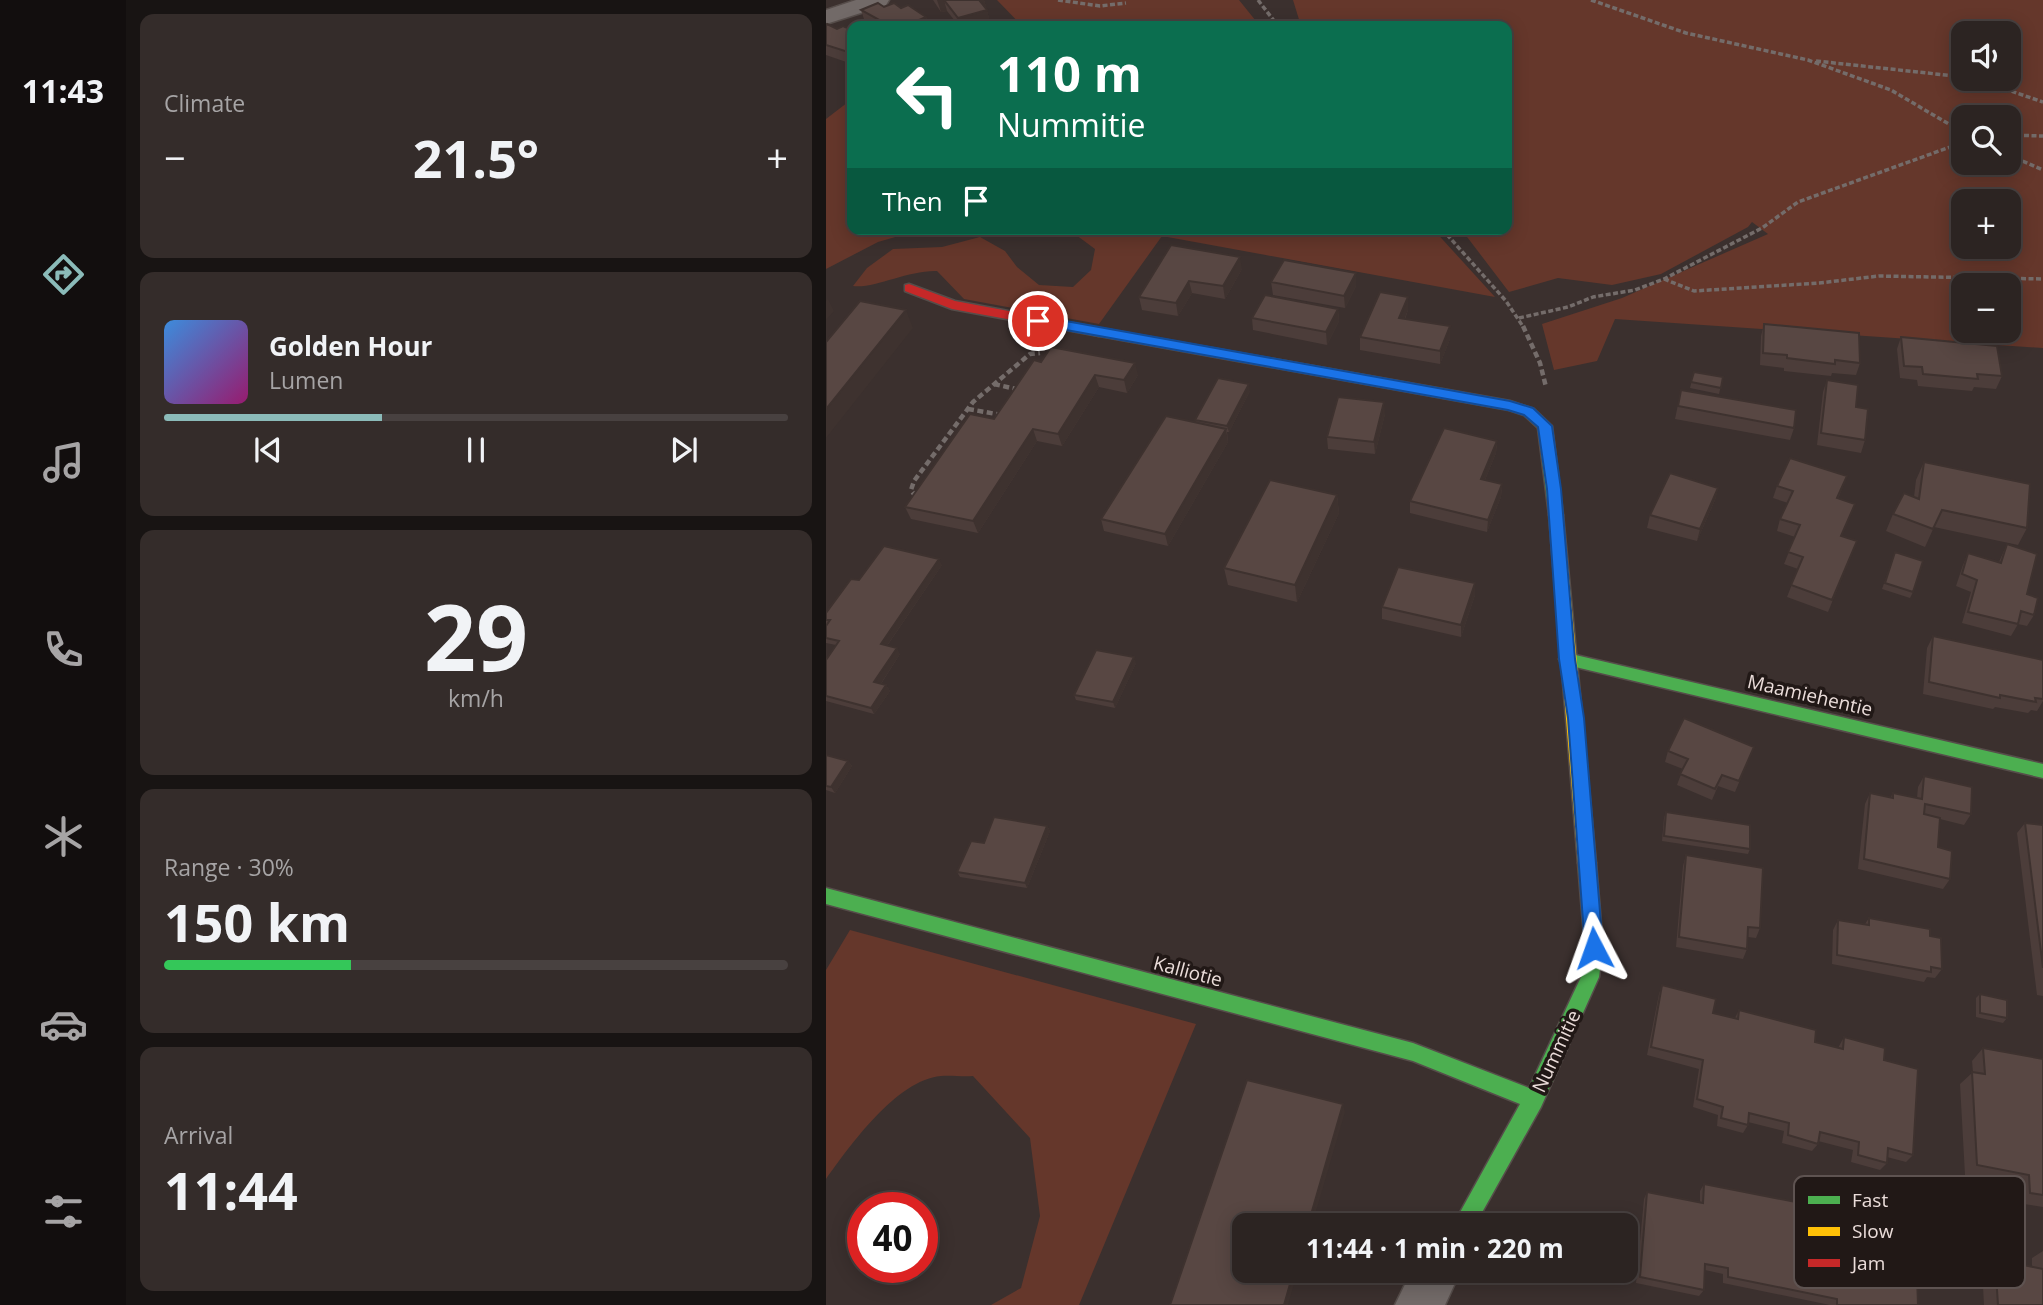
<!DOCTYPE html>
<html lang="en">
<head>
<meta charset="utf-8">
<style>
  body { margin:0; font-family:"Open Sans",sans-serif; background:#342c2a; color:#f1f3f6; height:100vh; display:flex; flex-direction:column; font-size:26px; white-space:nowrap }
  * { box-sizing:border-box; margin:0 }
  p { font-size:23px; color:#a6a4a5 }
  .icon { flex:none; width:38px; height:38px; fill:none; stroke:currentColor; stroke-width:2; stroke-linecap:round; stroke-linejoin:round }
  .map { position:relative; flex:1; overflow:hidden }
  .side { display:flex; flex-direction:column; gap:14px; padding:14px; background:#181413; width:700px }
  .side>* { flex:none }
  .banner { position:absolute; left:21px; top:21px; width:665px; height:214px; border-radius:14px; box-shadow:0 4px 18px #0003,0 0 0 2px #484140; background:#0b6e4f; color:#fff; overflow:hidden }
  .tools { position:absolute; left:1125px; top:21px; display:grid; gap:14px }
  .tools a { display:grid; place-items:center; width:70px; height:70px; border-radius:14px; background:#2c2422; box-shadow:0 4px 18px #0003,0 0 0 2px #484140; font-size:35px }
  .speed { position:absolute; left:21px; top:1192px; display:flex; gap:14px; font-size:35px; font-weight:700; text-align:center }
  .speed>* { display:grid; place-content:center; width:91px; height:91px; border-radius:50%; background:#2c2422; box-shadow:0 4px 18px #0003,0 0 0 2px #484140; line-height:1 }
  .speed .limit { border:10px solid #d22; background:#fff; color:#111 }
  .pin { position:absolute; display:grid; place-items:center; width:60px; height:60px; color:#fff; margin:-30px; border:4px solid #fff; border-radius:50%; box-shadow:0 2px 7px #0007 }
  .me { position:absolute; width:77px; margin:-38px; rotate:356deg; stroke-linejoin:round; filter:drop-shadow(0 0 5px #0008) }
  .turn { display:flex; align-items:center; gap:24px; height:147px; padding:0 35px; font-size:32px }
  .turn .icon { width:91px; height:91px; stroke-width:2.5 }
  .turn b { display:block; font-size:49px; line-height:60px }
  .then { display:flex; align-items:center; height:66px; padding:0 35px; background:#0003; gap:14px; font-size:26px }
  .big { font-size:52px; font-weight:700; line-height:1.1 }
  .side .card { flex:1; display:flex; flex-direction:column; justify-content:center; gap:10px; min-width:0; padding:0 24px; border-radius:14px; background:#342c2a }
  .side .dial { align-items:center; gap:0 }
  .dial b { font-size:91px; line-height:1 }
  .song { display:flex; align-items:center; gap:21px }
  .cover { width:84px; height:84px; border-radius:10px; background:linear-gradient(135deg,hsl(210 70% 55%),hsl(320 70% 35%)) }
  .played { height:7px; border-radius:4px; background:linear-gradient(90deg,#8bbbb9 35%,#484140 35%) }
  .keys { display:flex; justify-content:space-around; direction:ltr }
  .heat { display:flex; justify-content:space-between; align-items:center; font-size:38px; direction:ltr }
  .charge { height:10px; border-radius:5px; background:linear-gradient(90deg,#34c759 30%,#484140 0) }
  .trip { position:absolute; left:406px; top:1213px; width:406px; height:70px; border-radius:14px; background:#2c2422; box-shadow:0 4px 18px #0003,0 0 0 2px #484140; font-weight:700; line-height:70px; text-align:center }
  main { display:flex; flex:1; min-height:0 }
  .tab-bar { display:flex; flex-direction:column; width:126px; justify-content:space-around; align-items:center; background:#120e0e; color:#a6a4a5 }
  .tab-bar .icon { width:49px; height:49px }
  .tab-bar .current { color:#8bbbb9 }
  .tab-bar b { font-size:32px; color:#f1f3f6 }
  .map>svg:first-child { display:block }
  .green { fill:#65372b; fill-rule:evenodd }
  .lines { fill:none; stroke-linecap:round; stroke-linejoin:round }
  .street-casing { stroke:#564d4a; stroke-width:3 }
  .fast-casing { stroke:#564d4a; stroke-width:3 }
  .slow-casing { stroke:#564d4a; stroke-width:3 }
  .jam-casing { stroke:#564d4a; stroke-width:3 }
  .path-far1 { stroke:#746c6a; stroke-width:3.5; stroke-dasharray:5 2.5; stroke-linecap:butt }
  .path { stroke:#746c6a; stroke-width:4.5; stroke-dasharray:6 3.5; stroke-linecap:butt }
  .street { fill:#726a68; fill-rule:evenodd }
  .fast { fill:#4caf50; fill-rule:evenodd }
  .slow { fill:#ffc107; fill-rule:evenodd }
  .jam { fill:#c62828; fill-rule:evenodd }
  .wall { fill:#4c3d3a }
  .shaded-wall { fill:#3e322f }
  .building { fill:#584743; stroke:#3e322f; stroke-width:2 }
  .route { fill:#1a73e8; stroke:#114b97; stroke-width:2 }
  .labels { text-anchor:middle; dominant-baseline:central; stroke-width:7; stroke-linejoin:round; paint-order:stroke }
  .street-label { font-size:19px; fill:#ebddda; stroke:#211816 }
  .key { fill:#211816; stroke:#5e5351; stroke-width:2 }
  .key-label { font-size:19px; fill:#ebddda }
</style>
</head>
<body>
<main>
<nav class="tab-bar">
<b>11:43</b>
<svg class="icon current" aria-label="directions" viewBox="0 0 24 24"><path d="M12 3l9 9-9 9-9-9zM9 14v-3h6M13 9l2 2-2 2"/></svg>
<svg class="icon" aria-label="music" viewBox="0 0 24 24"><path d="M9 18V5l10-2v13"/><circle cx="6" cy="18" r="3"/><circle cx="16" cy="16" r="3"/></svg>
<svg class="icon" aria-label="phone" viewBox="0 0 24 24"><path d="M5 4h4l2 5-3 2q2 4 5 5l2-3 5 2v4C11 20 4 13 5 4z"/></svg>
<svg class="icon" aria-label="climate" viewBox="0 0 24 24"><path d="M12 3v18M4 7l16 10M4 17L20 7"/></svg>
<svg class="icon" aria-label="car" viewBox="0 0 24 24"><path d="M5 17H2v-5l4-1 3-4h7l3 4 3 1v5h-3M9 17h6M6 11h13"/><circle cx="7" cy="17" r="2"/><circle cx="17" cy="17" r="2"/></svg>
<svg class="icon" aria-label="filters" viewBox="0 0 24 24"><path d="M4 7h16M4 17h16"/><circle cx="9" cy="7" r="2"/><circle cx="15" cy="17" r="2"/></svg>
</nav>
<section class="side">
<div class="card"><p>Climate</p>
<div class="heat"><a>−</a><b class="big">21.5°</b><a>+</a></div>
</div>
<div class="card">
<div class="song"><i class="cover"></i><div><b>Golden Hour</b><p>Lumen</p></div></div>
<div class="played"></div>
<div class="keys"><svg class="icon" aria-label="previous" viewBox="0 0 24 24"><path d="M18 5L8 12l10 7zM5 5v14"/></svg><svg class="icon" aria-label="pause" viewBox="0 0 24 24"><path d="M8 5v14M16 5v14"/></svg><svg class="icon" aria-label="next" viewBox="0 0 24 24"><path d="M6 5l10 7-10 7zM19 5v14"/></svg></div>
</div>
<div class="card dial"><b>29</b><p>km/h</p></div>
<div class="card"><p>Range · 30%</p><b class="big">150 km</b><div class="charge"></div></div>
<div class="card"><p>Arrival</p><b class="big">11:44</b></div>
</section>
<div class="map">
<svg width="1217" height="1305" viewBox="0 0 1217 1305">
  <rect width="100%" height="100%" fill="#3b302e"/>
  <path class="green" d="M171,0h242l21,26h-238z
    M467,0h750v348l-428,-29 -18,42 -43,9 -12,-46 80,-26 146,-64 -16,-12 -4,5 -87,47 -49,11 -54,-7 -49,14 -48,-63h46v-203h-206zM1138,33h45v46h-45zM1138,117h45v46h-45zM1138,201h45v46h-45zM1138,285h45v46h-45z
    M26,99v130h71l-45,13 -52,27v-150z
    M242,229h365l62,68 -333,-61 -63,88 -135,-25 -27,-28c-29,-1 -63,18 -84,15l14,-18 26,-19 49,-2 38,-10 25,14 12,16 22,18 34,2 18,-17 4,-21z
    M24,930l346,94 -117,281h-88l30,-17 19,-72 -10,-78 -57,-62c-11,1 -22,-1 -32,0 -45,4 -91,70 -115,103v-209z"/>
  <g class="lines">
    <g class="street-casing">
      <path id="street" d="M30,0h33l-3,5 -60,19v-14z
        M586,1270h49l-16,35h-50z"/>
    </g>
    <g class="fast-casing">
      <path id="fast" d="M273,328l411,73 24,8 18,17 11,89 -7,5 -7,-5 -11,-87 -14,-13 -15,-5 -415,-75v-6z
        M741,653l476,111v14l-476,-113 -6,-2 -2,-4 2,-4z
        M761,855l6,2 3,6 7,85 -4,29 -58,130 -66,118h-22l67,-121 -107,-43 -587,-157v-16l587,155 116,45 52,-111 4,-29 -7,-85 3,-6z"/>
    </g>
    <g class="slow-casing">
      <path id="slow" d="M730,510l7,5 33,348 -3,6 -6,2 -6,-2 -3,-6 -29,-348z"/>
    </g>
    <g class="jam-casing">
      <path id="jam" d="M83,284l46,17 144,27 6,4 -6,4 -147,-27 -47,-18v-6z"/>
    </g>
    <path class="path-far1" d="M232,0l42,6 26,-3
      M432,0l20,26
      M765,0l95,33 122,27 83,30 73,43
      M990,61l148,16
      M1150,79l67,23
      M1183,135l34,1
      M1183,155l34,15
      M616,229l64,72 18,27
      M838,279l30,12 125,-8 60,-7 164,3
      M693,318l49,-11 25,-10 42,-7 29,-11 98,-51 36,-26 166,-60"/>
    <path class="path" d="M697,326l17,37 6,24
      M168,384l26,6
      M142,409l34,6
      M90,497l-5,-7 3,-9 59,-79 57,-48 10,-1"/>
    <use href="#street" class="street"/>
    <use href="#fast" class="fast"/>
    <use href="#slow" class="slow"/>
    <use href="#jam" class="jam"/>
  </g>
  <path class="wall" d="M107,0h51l6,22 -14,4h-17l-12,-15 -6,1z
    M58,7l17,1 25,9 3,9h-56l-8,-4 -4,-12z
    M0,25l11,4 15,1v34l-26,-9z
    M345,245l71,24 -17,30 -33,-6 -14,23 -36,-6 -3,-13z
    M445,282l85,4 -11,22 -72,-13z
    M582,297v13l-3,9 45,20 -10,25 -80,-14v-13z
    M512,309l1,12 -12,24 -74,-15 -1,-12z
    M938,324l96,39 -4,12 -24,-2 -1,3 -47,-5v-3l-24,-3 1,-29z
    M1075,337l101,39 -6,13 -22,-2 -2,4 -54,-5 -1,-6 -17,-2 -3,-29z
    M208,360l104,15 -11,18 -28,-6 -37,59 -25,-5 -59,92 -67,-14 -6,-12 89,-88z
    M868,372l29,5 -4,17 -29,-6z
    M1001,380l29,27 9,33 -4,13 -44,-8 6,-53z
    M855,390l113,38 -4,12 -115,-21z
    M424,391l-21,41h-2l1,10 -60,104 -64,-15 -3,-12 95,-97 -1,-2z
    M559,414l-10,40 -47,-5 -1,-12z
    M671,441l-1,12 -11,27 17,4 -1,13 -14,35 -77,-19v-12z
    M1098,462l103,66 -9,17 -84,-18 -9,20 -39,-16 7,-17 21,-17 2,-17z
    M1021,476l-9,23 4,37 15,5 -29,71 -41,-15 11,-28 -14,-5 11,-27 -18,-6 3,-12 8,-16 -15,-5 4,-12z
    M892,488l-3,12 -18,41 -50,-13 3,-13z
    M511,495l2,18 -42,89 -69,-17 -4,-17z
    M1181,544l27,71 -7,11 -9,-2 -7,12 -49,-13 9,-31 -15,-6 7,-21 5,-12 31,9z
    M1067,558l20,34 -3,6 -28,-9z
    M116,565l-55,81 13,8 -19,30 5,1 4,6 -16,23 -48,-13v-41l10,-15 -10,-2v-30l33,-33z
    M649,595l-14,42 -79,-18v-12z
    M1107,636l110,24v41l-6,10 -6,-1 -3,3 -33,-6 -2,2 -70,-15 4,-46z
    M310,663l-21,45 -39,-8 -2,-5z
    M928,747l-19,45 -17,-6 -6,14 -35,-15 6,-16 -18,-7 3,-11z
    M0,755l22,6 4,5 -17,27 -9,-3z
    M1098,776l47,38 -7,11 -24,-6 -2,28 12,32 -7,10 -85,-20 7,-65 5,-11 21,4 2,-4 24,5 1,-11z
    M840,812l84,37 -2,5 -86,-13 2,-23z
    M1199,823l18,2v171l-6,-1 -20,-162z
    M221,826l3,5 -23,57 -67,-11 -3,-5 27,-29z
    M860,855l74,73 -4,10 -8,-1 -1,12 -4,10 -67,-12 7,-81z
    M1043,918l61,18 12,33 -7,9 -8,-1 -3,5 -92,-18 1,-34 5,-10 27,4z
    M836,985l51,28 22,5 4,-8 76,32 23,6 6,-11 40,23 29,95 -7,7 -19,-5v6l-7,7 -29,-8 2,-12 -35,-9v3l-6,7 -30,-8 2,-12 -36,-9v3l-5,8 -26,-7 1,-11 -25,-8 6,-38 -52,-14 12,-61z
    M1154,994l27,24 -4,5 -27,-6v-19z
    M1157,1048l60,11v148l-26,-4 -1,-18 -51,-10 -5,-91 13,-12 -1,-11z
    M878,1184l143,47 71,74h-88l-107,-22v-9l-18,-4 -1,20 -5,6 -63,-13 8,-84 3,-7 53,10v-11z
    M1217,1251v54h-59l-2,-37 13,-9 37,8v-9z"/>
  <path class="shaded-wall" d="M111,0h7l3,11 -6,1z
    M152,0h6l3,9z
    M161,10l3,12 -14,4h-15l-3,-8z
    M100,17l3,9h-10v-6z
    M26,50v14l-4,-12z
    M414,257l2,12 -17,30 -2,-13z
    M530,273v13l-11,22 -1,-12z
    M363,281l3,12 -14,23 -2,-13z
    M582,297v13l-8,20 -1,-12z
    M2,299l6,12 -8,9v-19z
    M512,309l1,12 -12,24 -1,-13z
    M80,310l7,18 -87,110v-29z
    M624,326v13l-10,25v-13z
    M309,363l3,12 -11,18 -3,-13z
    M269,375l4,12 -37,59 -4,-12z
    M423,384l1,7 -21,41 -2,-6z
    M558,402l1,12 -10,40 -1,-12z
    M207,429l4,12 -59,92 -5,-12z
    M400,429l2,13 -60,104 -3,-12z
    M671,441l-1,12 -16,39 1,-13z
    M676,484l-1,13 -14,35 1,-12z
    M892,488l-3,12 -18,41 3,-12z
    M511,495l2,18 -42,89 -2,-17z
    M113,559l3,6 -58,85 -3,-6z
    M649,583v12l-14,42v-12z
    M71,648l3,6 -22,34 -4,-6z
    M308,657l2,6 -21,45 -2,-6z
    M60,685l4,6 -16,23 -3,-6z
    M22,761l4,5 -17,27 -4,-6z
    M221,826l3,5 -23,57 -2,-5z
    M517,1104l2,8 -33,113h-4z
    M468,1270h4l-10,35h-4z"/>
  <path class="building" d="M118,0h35l8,10 -29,8z
    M52,3l6,4 10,-4 7,5 7,-3 18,12 -7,3 5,4 -5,2h-29l-29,-16z
    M1,24l10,5 6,-3 9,4v20l-4,2 -22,-7v-20z
    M345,245l69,12 -17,29 -34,-5 -13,22 -37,-6z
    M458,260l72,13 -12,23 -73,-14z
    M554,292l28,5 -9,21 51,8 -10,25 -80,-14z
    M439,295l73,14 -12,23 -74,-14z
    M34,301l46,9 -80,99v-67z
    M938,324l95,9 1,30 -25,-3v4l-48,-6v-3l-24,-2z
    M1075,337l96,9 5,30 -25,-2 1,5 -55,-5 -1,-7 -18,-1z
    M225,347l84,16 -11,17 -29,-5 -37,59 -25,-5 -60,92 -68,-14 65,-93 24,5 40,-59 7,2z
    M868,372l29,5 -2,11 -30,-6z
    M392,378l31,6 -22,42 -32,-6z
    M1001,380l31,5 -2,22 12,2 -3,31 -44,-7z
    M855,390l115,20 -2,18 -116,-22z
    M512,397l46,5 -10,40 -47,-5z
    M340,416l60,13 -61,105 -64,-15z
    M618,428l53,13 -16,38 21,5 -14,36 -78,-19z
    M964,458l57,18 -10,22 18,6 -14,32 16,5 -25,59 -41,-15 12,-28 -15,-5 12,-27 -20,-6 13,-28 -16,-5z
    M1098,462l106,22 -3,44 -85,-18 -9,19 -40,-15 11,-21 15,6z
    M844,473l48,15 -18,41 -50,-14z
    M444,480l67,15 -42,90 -71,-17z
    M1181,544l30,10 -10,40 11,4 -4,17 -13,-4 -3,13 -50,-12 9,-32 -15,-6 6,-21 33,10z
    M58,546l55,13 -58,85 16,4 -23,34 12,3 -15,23 -45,-12v-36l13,-19 -13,-3v-12l4,-6h-4v-7l25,-34 8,1z
    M1069,552l28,9 -10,31 -28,-9z
    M572,567l77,16 -14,42 -79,-18z
    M1107,636l110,24v39l-8,-1 1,4 -36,-7v3l-71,-16z
    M270,650l38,7 -21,45 -39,-7z
    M858,718l70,29 -15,34 -17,-6 -7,14 -35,-15 8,-15 -20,-8z
    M0,755l22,6 -17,26 -5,-1z
    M1098,776l48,11 -1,27 -46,-10 -1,10 16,4 -2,29 14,4 -2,28 -86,-20 6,-66 23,5v-5l29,6z
    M840,812l84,13v24l-86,-13z
    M168,817l53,9 -22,57 -68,-11 14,-31 13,2z
    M1199,823l18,2v143z
    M860,855l77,13 -3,60 -12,-1 -1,22 -68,-12z
    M1043,918l61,11v7l11,2 1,31 -11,-2v5l-94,-17 1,-35 31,5z
    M836,985l54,14 -3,14 25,6 1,-9 77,20 -1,12 28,7 1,-12 41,11 -1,12 34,9 -5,86 -25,-7 -1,15 -29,-8 1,-13 -39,-10 -2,12 -30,-9 1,-12 -40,-10 -1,12 -27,-7 2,-11 -26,-8 6,-39 -52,-13z
    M1154,994l27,6v18l-27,-5z
    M1157,1048l60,11v136l-13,-2 -1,-18 -52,-10 -5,-93 13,2z
    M421,1080l96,24 -35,121h-64v45h50l-10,35h-114z
    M878,1184l143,28v19l69,13 2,61h-81v-6l-109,-22v-9l-23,-4 -1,26 -64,-13 7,-85 56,11z
    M1169,1259l48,10v36h-45z"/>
  <path class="route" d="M212,316l472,85 23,7 19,18 9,63 14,170 9,59 19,230 -3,6 -6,3 -7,-3 -2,-6 -17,-230 -9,-59 -12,-170 -9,-62 -14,-12 -16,-5 -475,-86 -2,-3z"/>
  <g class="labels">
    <g class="street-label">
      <text transform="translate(984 695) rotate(13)">Maamiehentie</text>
      <text transform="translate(362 971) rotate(15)">Kalliotie</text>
      <text transform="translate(730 1051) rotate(-65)">Nummitie</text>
    </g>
  </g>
  <rect x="968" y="1176" width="231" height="112" rx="10" class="key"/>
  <rect x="982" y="1196" width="32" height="8" fill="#4caf50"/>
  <rect x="982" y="1227" width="32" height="9" fill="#ffc107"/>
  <rect x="982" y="1259" width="32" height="8" fill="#c62828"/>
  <g class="key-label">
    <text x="1026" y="1207">Fast</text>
    <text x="1026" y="1238">Slow</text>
    <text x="1026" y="1270">Jam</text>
  </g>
</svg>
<div class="tools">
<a><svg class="icon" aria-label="sound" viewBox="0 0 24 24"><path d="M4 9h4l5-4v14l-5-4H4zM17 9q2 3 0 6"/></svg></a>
<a><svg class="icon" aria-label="search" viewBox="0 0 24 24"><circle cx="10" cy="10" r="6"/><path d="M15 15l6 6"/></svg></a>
<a>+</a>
<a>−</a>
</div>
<div class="speed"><div class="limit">40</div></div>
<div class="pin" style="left:212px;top:321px;background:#d93025"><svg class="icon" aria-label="arrive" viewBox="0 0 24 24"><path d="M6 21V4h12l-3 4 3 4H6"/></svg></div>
<svg class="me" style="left:768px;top:948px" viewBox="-20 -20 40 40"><path d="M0-17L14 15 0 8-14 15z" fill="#1a73e8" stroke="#fff" stroke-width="4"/></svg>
<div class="trip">11:44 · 1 min · 220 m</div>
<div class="banner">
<div class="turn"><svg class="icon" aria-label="left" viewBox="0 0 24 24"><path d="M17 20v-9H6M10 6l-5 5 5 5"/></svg><div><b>110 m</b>Nummitie</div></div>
<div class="then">Then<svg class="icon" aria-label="arrive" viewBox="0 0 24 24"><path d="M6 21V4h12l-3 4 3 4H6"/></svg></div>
</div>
</div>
</main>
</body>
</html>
